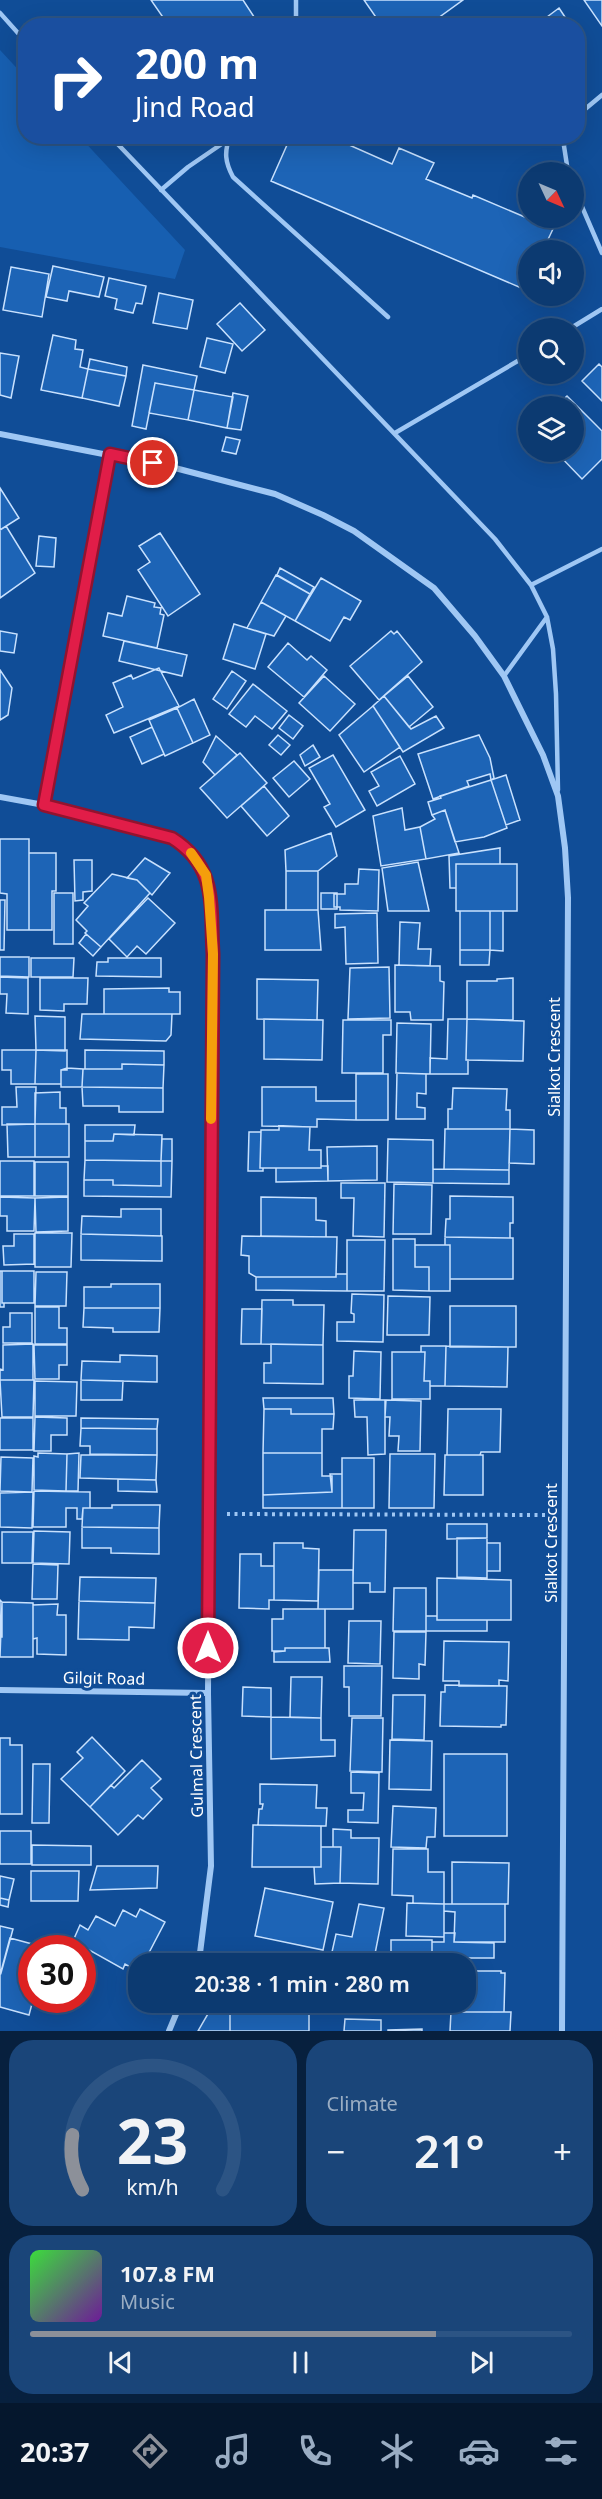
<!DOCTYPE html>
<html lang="en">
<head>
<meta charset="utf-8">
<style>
  body { margin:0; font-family:"Noto Sans",sans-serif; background:#1a4579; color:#f1f3f6; height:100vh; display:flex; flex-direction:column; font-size:22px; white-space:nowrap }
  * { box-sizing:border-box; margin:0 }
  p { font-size:20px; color:#9aadc3 }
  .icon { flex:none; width:33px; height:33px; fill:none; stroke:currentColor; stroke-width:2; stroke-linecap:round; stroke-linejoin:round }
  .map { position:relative; height:2031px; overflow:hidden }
  .sheet { display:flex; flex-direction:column; gap:9px; padding:9px; background:#07203e; flex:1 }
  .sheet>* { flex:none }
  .banner { position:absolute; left:18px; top:18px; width:567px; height:126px; border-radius:24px; box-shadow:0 6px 24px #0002,0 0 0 2px #2c5484; background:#1a4fa0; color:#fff; overflow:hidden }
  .needle { width:39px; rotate:134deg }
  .buttons { position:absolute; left:518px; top:162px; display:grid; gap:12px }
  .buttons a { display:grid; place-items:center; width:66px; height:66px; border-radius:50%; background:#0c3a71; box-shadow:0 6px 24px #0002,0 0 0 2px #2c5484; font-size:30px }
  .speed { position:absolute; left:18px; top:1935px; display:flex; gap:12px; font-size:30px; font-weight:700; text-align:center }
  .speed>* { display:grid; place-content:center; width:78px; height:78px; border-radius:50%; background:#0c3a71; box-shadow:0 6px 24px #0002,0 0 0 2px #2c5484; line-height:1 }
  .speed .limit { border:9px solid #d22; background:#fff; color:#111 }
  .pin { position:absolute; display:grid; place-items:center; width:51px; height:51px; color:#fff; margin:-26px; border:3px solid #fff; border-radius:50%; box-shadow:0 2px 6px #0007 }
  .me { position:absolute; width:66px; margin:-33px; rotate:0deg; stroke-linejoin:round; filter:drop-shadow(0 0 4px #0008) }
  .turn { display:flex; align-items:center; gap:21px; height:126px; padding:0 18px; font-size:27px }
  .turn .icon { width:78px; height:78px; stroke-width:2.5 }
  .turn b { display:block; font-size:42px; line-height:51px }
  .big { font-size:45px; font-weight:600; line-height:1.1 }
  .sheet .card { flex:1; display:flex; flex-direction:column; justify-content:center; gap:9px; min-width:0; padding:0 21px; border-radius:24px; background:#1a4579 }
  .sheet .dial { align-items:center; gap:0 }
  .dial svg { height:156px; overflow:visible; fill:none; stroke:#2c5484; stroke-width:7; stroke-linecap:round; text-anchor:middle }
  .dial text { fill:#f1f3f6; stroke:none }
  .song { display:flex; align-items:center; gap:18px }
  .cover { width:72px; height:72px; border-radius:9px; background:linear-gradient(135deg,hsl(120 70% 55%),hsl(280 70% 35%)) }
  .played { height:6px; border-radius:3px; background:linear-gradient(90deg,#8c9099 75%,#2c5484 75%) }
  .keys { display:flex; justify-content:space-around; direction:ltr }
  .heat { display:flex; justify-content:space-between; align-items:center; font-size:33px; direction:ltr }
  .sheet .tiles { flex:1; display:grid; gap:9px; grid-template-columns:1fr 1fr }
  .card:last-child { grid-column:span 2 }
  .trip { position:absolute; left:128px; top:1953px; width:348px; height:60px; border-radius:24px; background:#0c3a71; box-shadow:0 6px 24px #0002,0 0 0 2px #2c5484; font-weight:600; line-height:60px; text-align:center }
  .tab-bar { display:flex; height:96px; justify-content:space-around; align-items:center; background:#05172d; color:#9aadc3 }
  .tab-bar .icon { width:42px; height:42px }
  .tab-bar .selected { color:#8c9099 }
  .tab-bar b { font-size:27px; color:#f1f3f6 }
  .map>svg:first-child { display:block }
  .green { fill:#175fb1 }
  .building { fill:#1d64b6; stroke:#c8e1fe; stroke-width:1.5 }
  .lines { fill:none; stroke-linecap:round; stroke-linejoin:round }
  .path { stroke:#9fc7f4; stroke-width:4; stroke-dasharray:3 4.5; stroke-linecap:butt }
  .lane { stroke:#9fc7f4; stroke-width:4.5 }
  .street { stroke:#9fc7f4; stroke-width:6 }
  .route-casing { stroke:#92132f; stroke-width:15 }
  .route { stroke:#e11d48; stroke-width:10 }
  .slow { stroke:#f59e0b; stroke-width:10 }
  .labels { text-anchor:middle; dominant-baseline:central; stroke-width:6; stroke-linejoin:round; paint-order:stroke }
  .street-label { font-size:16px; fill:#fff; stroke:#104d97 }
</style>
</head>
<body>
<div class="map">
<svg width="602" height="2031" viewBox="0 0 602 2031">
  <rect width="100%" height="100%" fill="#104d97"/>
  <path class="green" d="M0,50l25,27 1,59 54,1 105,113 -10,29 -175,-32z"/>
  <path class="building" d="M151,0h92l15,23 -4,3h-85z
    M364,0h99l-36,26h-45z
    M584,0h18v26z
    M559,8l12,18h-36z
    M578,35l5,8 -5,4z
    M291,136h38l63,28 7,-16 35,15 -8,16 46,19 1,-3 80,34 -10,21h-15v36l-2,4 -255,-109z
    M53,266l51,11 -5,20 -30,-6 -2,10 -21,-4z
    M11,267l38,7 -7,43 -39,-7z
    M109,278l37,8 -4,18 -6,-1 -3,10 -18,-4 2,-10 -12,-3z
    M159,293l34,7 -6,29 -34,-6z
    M240,303l25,27 -23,21 -25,-27z
    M53,335l23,5 -1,9 8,1 -3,17 8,2 -6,29 -41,-8z
    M207,338l26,6 -8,29 -25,-6z
    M0,353l19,3 -8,42 -11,-3z
    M90,359l37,8 -1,9 -38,-7z
    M599,364l3,3v34l-20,-20z
    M143,365l54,11 -3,14 -39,-7 -9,46 -14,-3z
    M88,369l38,7 -7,30 -37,-8z
    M155,383l39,7 -6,30 -39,-7z
    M194,390l39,7 -6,31 -39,-8z
    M233,393l15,3 -7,34 -14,-2z
    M567,396l35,35v28l-20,20 -26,-27h17v-46h-17z
    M226,437l14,3 -4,14 -14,-3z
    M0,488l19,30 -19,12z
    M6,526l29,47 -35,25v-68z
    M160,533l40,61 -32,22 -30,-46 12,-8 -11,-16z
    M39,536l17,2 -2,29 -18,-1z
    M280,568l34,19 -4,7 -33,-19z
    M276,575l34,19 -15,27 -34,-19z
    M321,578l40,23 -11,19 -6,-3 -14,24 -35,-20z
    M127,596l28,7 -1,4 7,1 -1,6 4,1 -7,33 -54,-12 5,-23 14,3z
    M261,602l25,14 -12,20 -27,-8z
    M234,624l32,10 -11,35 -32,-10z
    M0,631l17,3 -3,19 -14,-2z
    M391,631l3,3 3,-3 25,31 -43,38 -29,-34z
    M124,641l63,14 -5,21 -63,-15z
    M288,643l19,17 4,-4 16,14 -23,27 -36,-30z
    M159,668l20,38 -65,27 -8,-18 17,-8 -10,-24 18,-8 2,4z
    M0,670l12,18 -4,27 -8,5z
    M232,671l14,10 -19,28 -14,-10z
    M324,676l31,28 -25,27 -31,-28z
    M408,676l25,31 -24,20 -25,-31z
    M253,684l34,27 -15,18 -17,-13 -9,11 -17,-13z
    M384,696l27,33 25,-13 8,12 -41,24 -30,-46z
    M194,699l16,36 -17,8 -16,-35z
    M373,706l27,41 -36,25 -25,-37z
    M177,708l16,35 -28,13 -16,-36z
    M289,715l14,11 -10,13 -14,-11z
    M152,727l12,27 -22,10 -12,-27z
    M278,735l12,10 -9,10 -12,-10z
    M479,735l11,23 4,20 -3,2 -1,-6 -23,7 2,5 -36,13 -15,-45z
    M216,736l21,19 -22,20 -12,-13z
    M313,745l7,12 -15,9 -5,-11z
    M240,753l27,30 -40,35 -27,-30z
    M333,755l32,55 -29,17 -12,-20 6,-3 -21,-36z
    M400,756l15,28 -38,22 -8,-15 10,-5 -8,-14z
    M294,761l16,18 -21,18 -16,-19z
    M506,775l14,45 -14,5 -15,-45z
    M491,780l16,48 -23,9 -29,5 -10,-32 -13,5 -4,-13 13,-4 -1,-2z
    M264,786l25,30 -22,20 -26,-30z
    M402,808l3,22 15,-3 6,32 -45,7 -8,-50z
    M445,810l14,43 -33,6 -6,-32 15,-8 -3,-4z
    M331,833l6,23 -19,15h-32l-1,-21z
    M0,839h29v91h-22v-36l-7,-1z
    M500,848v16h-44v24h-6l-1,-32z
    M29,853h27v38h-4v39h-23z
    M145,858l25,15 -18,22 -15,-15 -10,-2z
    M74,860h18v31l-9,1v8l-8,1z
    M418,862l11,49h-41l-6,-43z
    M456,864h61v47h-61z
    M359,869l20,1 -1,41 -38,-1v-3h-6v-13h11v-10h13z
    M286,871h32v39h-32z
    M112,874l25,6 13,13 -49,54 -16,-14 2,-2 -11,-11 12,-14 -4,-3z
    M54,893h19v51h-19z
    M321,893h16v16h-16z
    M148,898l27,25 -29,31 -9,-8 -10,11 -18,-18z
    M0,900h5l-1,50h-4z
    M265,910h53l3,40h-56z
    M460,911h30v39h-30z
    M490,911h13v40l-13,-1z
    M377,913l1,50 -32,1 -1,-37 -10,1v-14z
    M400,922l20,1 -2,26h13l-1,17 -31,-1z
    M86,934l15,13 -8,9 -14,-13z
    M460,950h30l-1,15h-29z
    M0,957h29v20l-29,-1z
    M31,958h43l-1,19h-42z
    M108,958h53v19l-65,-1 1,-14h11z
    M395,965l45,1v15l4,1 -1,38h-32l-1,-8h-15z
    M389,967l1,51 -42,1 2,-51z
    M0,977l28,1v36l-22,-1 1,-19h-7z
    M40,978h48l-1,26h-23v7l-24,-1z
    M513,978v42l-46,-1v-38h30v-2z
    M257,979l61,1 -1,40 -60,-1z
    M169,988v4h11v22h-76v-25z
    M82,1014h90l-1,21 -5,6 -86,-2z
    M35,1016l30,1v34l-29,-1z
    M264,1019l59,1 -1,40 -58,-1z
    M448,1019h19l-1,41h2v14h-38v-16l17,1z
    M467,1019l57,2 -1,40 -57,-1z
    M343,1020h48v15h-8v38h-41z
    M397,1023l34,1 -1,50 -34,-1z
    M2,1050h34l-1,34h-24v-14h-9z
    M36,1050h31v20h-6v14h-26z
    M85,1050l79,1v14l-42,-1v5h-37z
    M122,1064l42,1 -1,23 -81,-1 1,-18h39z
    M67,1068l16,1 -1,18h-21v-17z
    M397,1073l29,1v20l-9,-1v14l8,1v11h-29z
    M356,1074h32v46h-32z
    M16,1087h20l-1,37 -33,1v-18h15z
    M82,1087l81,1v24h-44v-6h-36z
    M262,1087h54v14h40v19l-39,-1v8l-55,-1z
    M453,1088l54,1 -1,21h4v19h-62v-20h4z
    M60,1092v16h6v16h-31v-31z
    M7,1124h28v33h-27z
    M35,1124h34v33h-34z
    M85,1125h50l-1,10 -20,-1 -1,7h-28z
    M279,1126l31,1 -1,23h12v18h-61l1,-38h18z
    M445,1129h65l-1,41 -65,-1z
    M510,1129l24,1v34l-25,-1z
    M249,1132h12l-1,36h3v3h-15z
    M114,1134l48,1 -1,26 -76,-1v-19h28z
    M162,1139h10v22h-11z
    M388,1139l45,1v43l-46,-1z
    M377,1146v34l-49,1 -1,-34z
    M85,1160l76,1v25l-48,-1v-5h-29z
    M0,1161h34v35h-34z
    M161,1161h11l-1,36 -87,-1v-16h29v5l48,1z
    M35,1162h33v34h-33z
    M321,1166h7v15l-52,1v-14h45z
    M433,1169l76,1v14l-76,-1z
    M341,1183h44l-1,54 -31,-1 1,-38h-13z
    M394,1184l38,1 -1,49h-38z
    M450,1196l63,1v26h-3v15l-65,-1 1,-18h4z
    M0,1197l35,1 -1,33h-27v-15h-7z
    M68,1197v34l-32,1 -1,-34z
    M261,1197l55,1v22l10,1v16l-65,-1z
    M121,1209h40v27l-80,-2 1,-18 39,1z
    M35,1233h37l-1,34h-36z
    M14,1234h20v30l-30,1 -1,-19h11z
    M81,1234l81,2v25l-81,-1z
    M242,1236l95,1 -1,40h-80l-7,-4v-17l-8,-1z
    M445,1237l68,1v41h-63v-34h-5z
    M393,1239h22v28h14v24l-36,-1z
    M347,1240h38l-1,51h-37z
    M415,1245h35v46h-21v-24h-14z
    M0,1271h2v32h2v4h-4z
    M2,1271h32v32h-32z
    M36,1272h31l-1,34h-31z
    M336,1274h11v17l-91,-1v-13h80z
    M111,1284h49v24h-76v-21h27z
    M352,1294l32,1 -1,47 -46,-1v-19h17v-8l-3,-1z
    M388,1296l42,1 -1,38h-42z
    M262,1300h31v5h31l-1,40 -62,-1z
    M450,1306h66v41h-66z
    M35,1307h24v21h8v16h-32z
    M84,1308h76l-1,24h-46v-4l-30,-1z
    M242,1309h20l-1,35h-20z
    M10,1313h22v30h-29v-16h7z
    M33,1344v36h-33v-11l3,1v-25z
    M271,1344l52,1v39l-59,-1v-20h7z
    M34,1345h33v20h-8v14h-24z
    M421,1346h25l-1,40h-15v-5h-6l1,-29h-4z
    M446,1346l62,1 -1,40 -62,-1z
    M354,1351l27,1 -1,47 -31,-1v-22h4z
    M392,1352h33l-1,29h6v18h-38z
    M120,1355l37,1v26l-76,-2 1,-19 38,1z
    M0,1380h34l-1,37h-31z
    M81,1380l42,1 -1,19h-41z
    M35,1381l42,1 -1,34h-41z
    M263,1398h70l1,16h-43v-5h-27z
    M354,1400h31v54l-17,1 -1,-38h-12z
    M386,1400l35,1 -1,50h-22l1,-15h-10l1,-19h-5z
    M264,1409h27v5h43l-1,15h-11v24h-59z
    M448,1409h53l-1,43h-19l-1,3h-33z
    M35,1417l32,1v17h-16v16h-17z
    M0,1418h33v32h-33z
    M81,1418l77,1 -1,10 -76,-1z
    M81,1428l76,1v26l-67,-1v-8h-10z
    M38,1453l29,1 -1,37 -32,-1v-34l4,1z
    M79,1453l-1,38h-12l1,-37z
    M263,1453h59v23h10v16l-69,3z
    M390,1454h45l-1,54h-45z
    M81,1455h76l-1,25 -76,-2z
    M445,1455h38v40h-39z
    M1,1457l32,1 -1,34 -32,-1z
    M342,1458h32v50h-32z
    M330,1474h12v34h-79v-13l69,-3z
    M118,1479l38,1 1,12 -39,-1z
    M34,1491l56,1v16h-7l-1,11h-5v-11h-11v19h-33z
    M33,1492l-1,36 -32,-1v-34z
    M112,1505h48l-1,23 -77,-1 1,-19h29z
    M447,1524h40v14l-40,1z
    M82,1527l77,1v26l-48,-1v-5h-29z
    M354,1530h32l-1,62h-15v-9h-17z
    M34,1531l36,1 -1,32 -36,-1z
    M2,1532h31l-1,31h-30z
    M457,1538h30v40l-30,-1z
    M274,1543h29v5l16,1 -1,52 -44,-1z
    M487,1543h13v28h-13z
    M240,1554h21v12h13v34h-5v9l-30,-1z
    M33,1564l25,1 -1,34h-25z
    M319,1570h34v39h-35z
    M80,1577l76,1 -1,25 -76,-2z
    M437,1578l74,2v40h-74z
    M394,1588h32v43h-33z
    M0,1600l2,2v35h-2z
    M79,1601l76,2 -1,25 -25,-1v13l-51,-1z
    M2,1602l31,1v54h-33z
    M58,1604l-1,11h9v40l-29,-1v-16l-4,1v-34z
    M283,1609h42v39h-40v3h-13v-32h11z
    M426,1616h11v4h50v11h-61z
    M349,1621h32l-1,43 -32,-1z
    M394,1632h32l-1,33 -6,-1v15l-26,-1z
    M444,1641l65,1 -1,39 -9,-1v6h-40v-5h-16z
    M285,1648h44l1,14h-56v-10l11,-1z
    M344,1666h38l-1,50h-32v-29h-5z
    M291,1677h31l-1,41 -31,-1z
    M445,1685l62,1 -1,39h-5v2l-61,-1 1,-34h4z
    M243,1687l28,1v29l-29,-1z
    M393,1695h32l-1,45 -32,-1z
    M271,1717l50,1v22h14v16l-64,3z
    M352,1718h31l-1,54 -32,-1z
    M92,1737l33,34 -35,36 -29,-28 22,-21 -6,-6z
    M0,1738h10v7h12v69h-22z
    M390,1740l42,1 -1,49 -42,-1z
    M444,1754h63v82h-63z
    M142,1760l19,19 -10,9 11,11 -19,20 -5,-4 -20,20 -28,-28 21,-22 3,3z
    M33,1764h17l-1,59h-17z
    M351,1772l28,1 -1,50 -30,-1v-12h15l1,-17h-13z
    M260,1784l57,1 -1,23h11l-1,18 -68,-1 1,-16h3l1,-5h-3z
    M393,1806l43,2 -1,29h-8l-1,11 -35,-1z
    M253,1825l68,1v41h-69z
    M333,1829l18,1v8h28l-1,46 -38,-1 1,-36h-8z
    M0,1831h31v33h-31z
    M32,1845l59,1v19h-59z
    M321,1847h20l-1,36 -25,1 -1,-17h7z
    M393,1849h35v23h16v32l-31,-1v-7l-21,-1z
    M452,1862l57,1 -1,41h-56z
    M97,1866h61l-1,22 -67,2z
    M31,1871h48l-1,30h-47z
    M0,1876l14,3 -5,21 -9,-2z
    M265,1888l68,14 -10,48 -68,-14z
    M0,1898l9,2 -1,7 -8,-2z
    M407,1903l37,1v33l-38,-1z
    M359,1904l25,4 -11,56h-29l-14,-3 6,-27 16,3z
    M444,1904h61v38h-51l1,-30 -11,-1z
    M140,1909l25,13 -22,42h-5v7l-13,-7 -2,5 -50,-28 7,-16 8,5 8,-14 19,10 8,-16 13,7z
    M0,1926l13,3 -12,44 -1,-1z
    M444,1933h11l-1,9 40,1v15h-62v-16h12z
    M10,1938l37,10h-15v52h1l-4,15 -29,-8v-32z
    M391,1940h41v18l-41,-1z
    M391,1957l33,1v6h-33z
    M465,1971h36v2h4l-1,39h-45v-8h-12l18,-2z
    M244,2002h65v9h-65z
    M335,2002h47l-1,11 -46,-2z
    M230,2011v20h-32l11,-19z
    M230,2011h79v20h-79z
    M451,2012h60l-1,19h-60z
    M345,2019l36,1v11h-37z
    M422,2029v2h-34v-1z"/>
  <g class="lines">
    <path class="path" d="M227,1514l319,1"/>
    <path class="lane" d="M0,13l26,29
      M296,26v-26
      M578,115l24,-20
      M110,136l385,403 36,46 16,32 6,32 3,45 2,96
      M230,136c-6,16 -5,26 3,41l155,140
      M565,136l-1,10 4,26
      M573,186l29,67
      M161,190l27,-23 41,-28
      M571,328l31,-19
      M395,433l133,-78
      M531,585l71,-36
      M504,676l43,-59"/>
    <path class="street" d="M0,434l175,34 100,26 48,21 31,16 80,57 41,48 29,40 39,79 15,41 7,52 3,50 -6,1133
      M0,797l44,8 128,34c46,28 38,67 41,115l-5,739 3,173 -11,87 -3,11
      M44,805l66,-351
      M0,1690l208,3
      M169,2031l12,-29"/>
  </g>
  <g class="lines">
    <g class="route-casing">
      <path id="route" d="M153,463l-43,-9 -66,351 128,33c46,29 38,68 41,116l-5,694"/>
    </g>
    <use href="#route" class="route"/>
    <path class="slow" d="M191,853l15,22 3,22 4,57 -2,165"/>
  </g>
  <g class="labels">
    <g class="street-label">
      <text transform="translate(554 1057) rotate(-90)">Sialkot Crescent</text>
      <text transform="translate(551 1543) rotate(-90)">Sialkot Crescent</text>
      <text transform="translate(104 1678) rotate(1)">Gilgit Road</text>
      <text transform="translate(196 1756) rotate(-91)">Gulmal Crescent</text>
    </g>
  </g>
</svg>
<div class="buttons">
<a><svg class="needle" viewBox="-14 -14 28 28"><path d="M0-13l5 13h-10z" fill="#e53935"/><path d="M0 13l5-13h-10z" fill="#9aadc3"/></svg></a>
<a><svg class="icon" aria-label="sound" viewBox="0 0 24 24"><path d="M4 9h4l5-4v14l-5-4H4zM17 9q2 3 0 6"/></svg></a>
<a><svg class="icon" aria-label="search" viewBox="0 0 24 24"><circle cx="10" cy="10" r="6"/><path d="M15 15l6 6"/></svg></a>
<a><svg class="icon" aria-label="layers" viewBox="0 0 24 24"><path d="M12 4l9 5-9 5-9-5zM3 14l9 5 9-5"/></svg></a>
</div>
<div class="speed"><div class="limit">30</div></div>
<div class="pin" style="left:153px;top:463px;background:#d93025"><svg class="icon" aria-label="arrive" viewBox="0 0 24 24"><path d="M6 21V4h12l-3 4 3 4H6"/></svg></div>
<svg class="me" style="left:208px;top:1648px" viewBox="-20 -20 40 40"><circle r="17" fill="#e11d48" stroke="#fff" stroke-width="3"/><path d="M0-11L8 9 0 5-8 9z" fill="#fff"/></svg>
<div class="trip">20:38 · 1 min · 280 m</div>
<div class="banner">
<div class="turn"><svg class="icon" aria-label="right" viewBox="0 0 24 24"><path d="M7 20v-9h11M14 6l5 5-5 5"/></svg><div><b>200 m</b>Jind Road</div></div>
</div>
</div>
<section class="sheet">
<div class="tiles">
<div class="card dial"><svg viewBox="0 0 100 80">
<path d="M14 69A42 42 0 1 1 86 69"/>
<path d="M14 69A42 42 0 0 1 9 41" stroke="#8c9099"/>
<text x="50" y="56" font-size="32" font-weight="700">23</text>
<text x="50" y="72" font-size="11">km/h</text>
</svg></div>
<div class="card"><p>Climate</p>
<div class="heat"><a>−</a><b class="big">21°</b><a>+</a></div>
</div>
<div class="card">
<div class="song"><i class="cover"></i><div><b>107.8 FM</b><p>Music</p></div></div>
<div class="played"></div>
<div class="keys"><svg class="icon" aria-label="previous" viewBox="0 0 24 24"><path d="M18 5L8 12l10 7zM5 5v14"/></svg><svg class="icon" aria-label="pause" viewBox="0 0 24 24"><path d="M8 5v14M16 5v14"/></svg><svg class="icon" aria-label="next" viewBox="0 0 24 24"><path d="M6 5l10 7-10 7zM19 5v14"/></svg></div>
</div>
</div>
</section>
<nav class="tab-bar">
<b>20:37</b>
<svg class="icon selected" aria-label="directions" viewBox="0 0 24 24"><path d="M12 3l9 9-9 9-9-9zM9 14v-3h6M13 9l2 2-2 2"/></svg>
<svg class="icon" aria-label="music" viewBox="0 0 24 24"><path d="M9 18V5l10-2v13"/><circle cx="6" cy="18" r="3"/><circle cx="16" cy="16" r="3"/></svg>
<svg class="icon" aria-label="phone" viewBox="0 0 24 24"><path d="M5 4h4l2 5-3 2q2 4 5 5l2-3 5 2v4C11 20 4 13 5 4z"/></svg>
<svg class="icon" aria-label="climate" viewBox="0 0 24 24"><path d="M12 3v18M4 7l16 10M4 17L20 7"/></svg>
<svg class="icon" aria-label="car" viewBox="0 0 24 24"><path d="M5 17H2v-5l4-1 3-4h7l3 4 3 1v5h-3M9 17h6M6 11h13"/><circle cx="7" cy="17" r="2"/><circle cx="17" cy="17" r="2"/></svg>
<svg class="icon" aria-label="filters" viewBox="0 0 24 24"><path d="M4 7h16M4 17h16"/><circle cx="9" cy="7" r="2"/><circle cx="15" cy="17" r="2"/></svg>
</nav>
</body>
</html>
